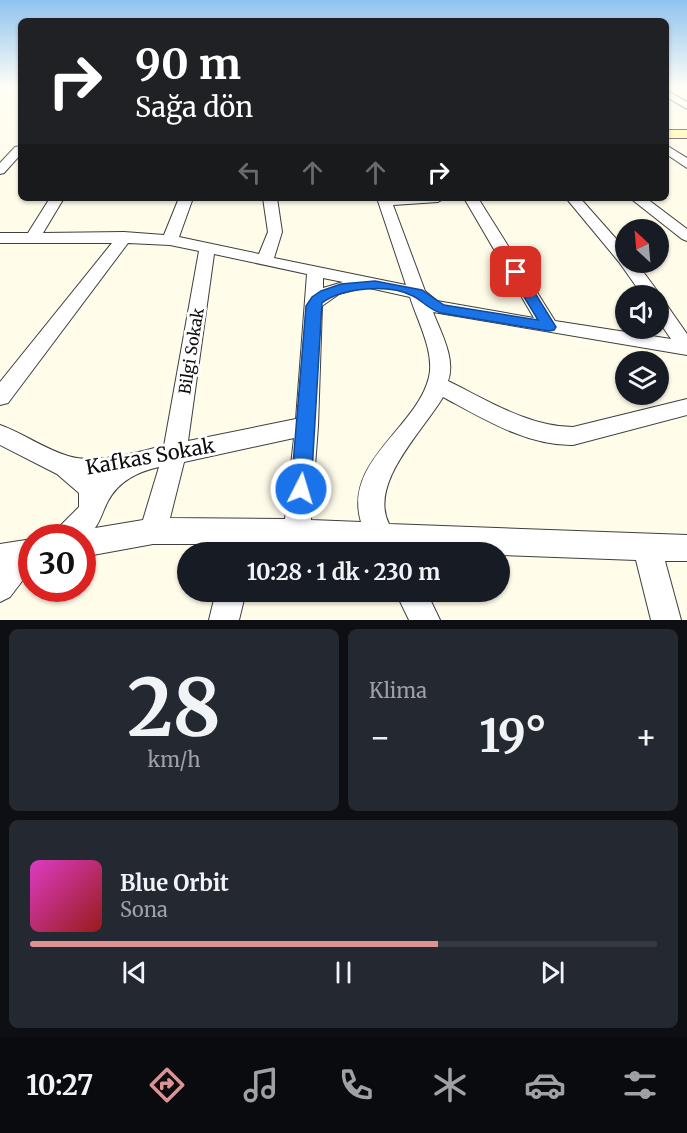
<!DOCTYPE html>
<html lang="tr">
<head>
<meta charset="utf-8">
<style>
  body { margin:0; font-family:Merriweather,serif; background:#242831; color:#f1f3f6; height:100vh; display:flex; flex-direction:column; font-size:22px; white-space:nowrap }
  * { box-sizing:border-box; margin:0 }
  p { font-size:20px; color:#9ea1a6 }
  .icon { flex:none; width:33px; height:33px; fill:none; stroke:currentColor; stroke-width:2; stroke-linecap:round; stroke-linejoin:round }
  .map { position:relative; height:620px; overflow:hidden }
  .side { display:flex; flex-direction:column; gap:9px; padding:9px; background:#0d0f14; flex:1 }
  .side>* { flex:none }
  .top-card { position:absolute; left:18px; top:18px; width:651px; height:183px; border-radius:9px; box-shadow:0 2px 4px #0004; background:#202124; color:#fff; overflow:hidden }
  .needle { width:39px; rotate:334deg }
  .fabs { position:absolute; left:615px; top:219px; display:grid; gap:12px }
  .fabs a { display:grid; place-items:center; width:54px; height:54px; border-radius:50%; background:#171b24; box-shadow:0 2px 4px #0004; font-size:30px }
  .speed { position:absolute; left:18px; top:524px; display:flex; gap:12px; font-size:30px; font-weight:700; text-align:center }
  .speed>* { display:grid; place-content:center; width:78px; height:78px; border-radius:50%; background:#171b24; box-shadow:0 2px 4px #0004; line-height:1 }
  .speed .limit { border:9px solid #d22; background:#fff; color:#111 }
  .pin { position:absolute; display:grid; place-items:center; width:51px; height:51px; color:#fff; margin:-26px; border-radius:12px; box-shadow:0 3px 9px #0006 }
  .me { position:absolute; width:66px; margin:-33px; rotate:5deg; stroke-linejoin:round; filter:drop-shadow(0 0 4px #0008) }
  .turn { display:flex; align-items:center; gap:21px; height:126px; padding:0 18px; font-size:27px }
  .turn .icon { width:78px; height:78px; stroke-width:2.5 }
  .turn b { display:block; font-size:42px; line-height:51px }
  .lanes { display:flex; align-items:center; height:57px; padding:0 18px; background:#0003; justify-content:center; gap:30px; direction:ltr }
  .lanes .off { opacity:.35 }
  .big { font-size:45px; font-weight:700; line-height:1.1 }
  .side .card { flex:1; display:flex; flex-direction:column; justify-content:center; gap:9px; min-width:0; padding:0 21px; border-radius:9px; background:#242831 }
  .side .dial { align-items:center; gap:0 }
  .dial b { font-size:78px; line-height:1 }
  .song { display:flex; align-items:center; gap:18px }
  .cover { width:72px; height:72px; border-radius:9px; background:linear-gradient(135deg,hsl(310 70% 55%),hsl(0 70% 35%)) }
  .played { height:6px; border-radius:3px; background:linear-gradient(90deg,#dd9294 65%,#363941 65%) }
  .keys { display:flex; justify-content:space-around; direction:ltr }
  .heat { display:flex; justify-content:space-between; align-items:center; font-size:33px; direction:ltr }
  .side .tiles { flex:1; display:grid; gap:9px; grid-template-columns:1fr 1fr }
  .card:last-child { grid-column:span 2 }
  .trip { position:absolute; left:177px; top:542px; width:333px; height:60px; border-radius:30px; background:#171b24; box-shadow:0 2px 4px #0004; font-weight:700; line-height:60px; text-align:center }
  .tab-bar { display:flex; height:96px; justify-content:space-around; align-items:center; background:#090b0e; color:#9ea1a6 }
  .tab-bar .icon { width:42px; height:42px }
  .tab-bar .selected { color:#dd9294 }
  .tab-bar b { font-size:27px; color:#f1f3f6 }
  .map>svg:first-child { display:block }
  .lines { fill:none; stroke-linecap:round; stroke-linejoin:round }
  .street-casing { stroke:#3f3f3f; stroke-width:2 }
  .secondary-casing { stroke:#2e2e2e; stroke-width:2 }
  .street { fill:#fff; fill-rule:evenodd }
  .secondary { fill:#fff8a5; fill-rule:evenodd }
  .route { fill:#1a73e8; stroke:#114b97; stroke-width:1.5 }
  .labels { text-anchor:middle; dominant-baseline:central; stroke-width:6; stroke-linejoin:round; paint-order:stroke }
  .street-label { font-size:16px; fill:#0c0c0c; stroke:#fff }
  .near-street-label { font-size:20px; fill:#0c0c0c; stroke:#fff }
</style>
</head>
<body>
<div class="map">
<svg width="687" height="620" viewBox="0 0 687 620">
  <rect width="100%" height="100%" fill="#fffcea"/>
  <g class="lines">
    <g class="street-casing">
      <path id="street" d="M666,90l21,12v7l-21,-12z
        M666,145l21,13v10l-21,-14z
        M21,146v8l-17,19 -4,1v-11l15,-16z
        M50,198h14l-21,35 81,-1 40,3 15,-37h14l-14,39 80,17 9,-22 -5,-34h14l5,34 -8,26 132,27 -29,-87h68l-7,4 -45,3 32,86 12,10 97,17 -70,-120h14l77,123 116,18 -13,-19v-20l6,1 23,33v21l-254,-43c8,21 23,47 15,69 39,19 81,46 125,46l114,-28v16l-114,30c-46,1 -91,-27 -130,-48 -19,33 -75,86 -54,127l298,11v26h-22l16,59h-30l-15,-60 -136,-5v-3l-98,-2 1,2h-29l-1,-3 -116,-5 -2,8h-28l2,-8h-76l-71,13v-20h-28l4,-9 21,-21v-14l-22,-19 -57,-29v-20c23,8 44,24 68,31 29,9 67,-4 96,-10l35,-195 -29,-6 -42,-2 -120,160 -8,2v-23l112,-139h-112v-10h28zM214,254l93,20 -11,145 -108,22zM323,278l20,4 -20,6zM365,287l45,10c7,23 25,55 19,80 -12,51 -86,84 -68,145l-50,-2 7,-94 4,-120 17,-12zM294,438l-9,81 -115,-1 14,-56zM159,467l-16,53 -48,8c6,-8 8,-18 13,-27 11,-20 29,-29 51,-34z
        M566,198h14l46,52v12h10l25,34 -3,3v-3h-15l-24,-34z
        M630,198h16l41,31v12l-5,-2z
        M32,539v29l-22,29 -10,5v-58z
        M216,591h30l-7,29h-30z
        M395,591h31l14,29h-31z"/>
    </g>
    <g class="secondary-casing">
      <path id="secondary" d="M666,130h21v8h-21z"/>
    </g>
    <use href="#street" class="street"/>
    <use href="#secondary" class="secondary"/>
  </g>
  <linearGradient id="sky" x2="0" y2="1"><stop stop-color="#8fc3ef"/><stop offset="0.5" stop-color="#fffef6"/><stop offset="1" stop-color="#fffef6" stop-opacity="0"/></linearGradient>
  <rect width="687" height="174" fill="url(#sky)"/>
  <path class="route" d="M516,268l6,4 34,55 -2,3 -5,1 -108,-18c-12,-3 -18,-12 -28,-17 -24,-12 -70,-9 -91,7l-11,186 -3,6 -7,3 -7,-3 -3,-6 15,-183 6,-9 9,-6 20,-7 34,-3 47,9 22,15 94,15 -29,-48z"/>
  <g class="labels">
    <g class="street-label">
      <text transform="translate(191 351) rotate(-81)">Bilgi Sokak</text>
    </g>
    <g class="near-street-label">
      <text transform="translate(150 456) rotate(-10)">Kafkas Sokak</text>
    </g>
  </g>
</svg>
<div class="fabs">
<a><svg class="needle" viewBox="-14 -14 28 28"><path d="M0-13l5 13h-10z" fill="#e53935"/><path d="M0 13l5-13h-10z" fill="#9ea1a6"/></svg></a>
<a><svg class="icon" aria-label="sound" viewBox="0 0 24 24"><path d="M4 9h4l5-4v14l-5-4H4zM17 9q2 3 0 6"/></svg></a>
<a><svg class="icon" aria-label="layers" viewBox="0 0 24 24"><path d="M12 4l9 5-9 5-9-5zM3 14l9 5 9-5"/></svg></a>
</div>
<div class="speed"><div class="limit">30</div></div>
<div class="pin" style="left:516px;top:272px;background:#d93025"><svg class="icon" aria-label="arrive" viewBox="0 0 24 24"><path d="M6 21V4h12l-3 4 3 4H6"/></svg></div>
<svg class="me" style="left:301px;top:489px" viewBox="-20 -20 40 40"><circle r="17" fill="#1a73e8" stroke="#fff" stroke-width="3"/><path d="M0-11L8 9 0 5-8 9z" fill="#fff"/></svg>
<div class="trip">10:28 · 1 dk · 230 m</div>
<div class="top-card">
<div class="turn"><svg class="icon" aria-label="right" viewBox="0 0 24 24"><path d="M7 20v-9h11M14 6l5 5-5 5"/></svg><div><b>90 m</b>Sağa dön</div></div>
<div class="lanes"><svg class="icon off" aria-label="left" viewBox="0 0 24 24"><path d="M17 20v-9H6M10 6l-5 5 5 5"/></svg><svg class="icon off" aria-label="ahead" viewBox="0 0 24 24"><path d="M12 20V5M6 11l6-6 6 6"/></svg><svg class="icon off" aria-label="ahead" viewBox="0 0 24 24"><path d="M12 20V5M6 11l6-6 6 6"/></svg><svg class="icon" aria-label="right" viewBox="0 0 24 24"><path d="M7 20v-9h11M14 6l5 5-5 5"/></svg></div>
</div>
</div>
<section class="side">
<div class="tiles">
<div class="card dial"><b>28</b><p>km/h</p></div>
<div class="card"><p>Klima</p>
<div class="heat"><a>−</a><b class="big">19°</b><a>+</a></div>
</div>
<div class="card">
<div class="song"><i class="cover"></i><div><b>Blue Orbit</b><p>Sona</p></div></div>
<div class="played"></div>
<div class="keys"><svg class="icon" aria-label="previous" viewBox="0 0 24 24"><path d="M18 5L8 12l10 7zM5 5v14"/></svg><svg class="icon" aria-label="pause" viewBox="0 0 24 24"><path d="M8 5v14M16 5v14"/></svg><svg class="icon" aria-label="next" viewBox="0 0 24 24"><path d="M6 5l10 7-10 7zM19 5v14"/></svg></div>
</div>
</div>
</section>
<nav class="tab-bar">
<b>10:27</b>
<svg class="icon selected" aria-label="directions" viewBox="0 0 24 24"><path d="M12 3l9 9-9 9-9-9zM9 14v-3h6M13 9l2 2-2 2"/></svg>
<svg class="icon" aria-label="music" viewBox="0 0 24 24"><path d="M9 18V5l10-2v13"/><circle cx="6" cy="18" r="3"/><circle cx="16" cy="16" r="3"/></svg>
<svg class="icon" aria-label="phone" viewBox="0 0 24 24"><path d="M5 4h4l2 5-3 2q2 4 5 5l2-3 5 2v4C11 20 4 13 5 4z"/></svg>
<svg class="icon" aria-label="climate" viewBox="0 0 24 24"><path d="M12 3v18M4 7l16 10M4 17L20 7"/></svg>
<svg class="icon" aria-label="car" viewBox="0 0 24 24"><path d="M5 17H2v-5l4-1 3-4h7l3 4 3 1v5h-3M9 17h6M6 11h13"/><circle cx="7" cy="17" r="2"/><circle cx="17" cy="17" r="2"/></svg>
<svg class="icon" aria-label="filters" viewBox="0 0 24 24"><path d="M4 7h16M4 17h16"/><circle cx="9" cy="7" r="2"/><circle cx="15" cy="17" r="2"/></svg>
</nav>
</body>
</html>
